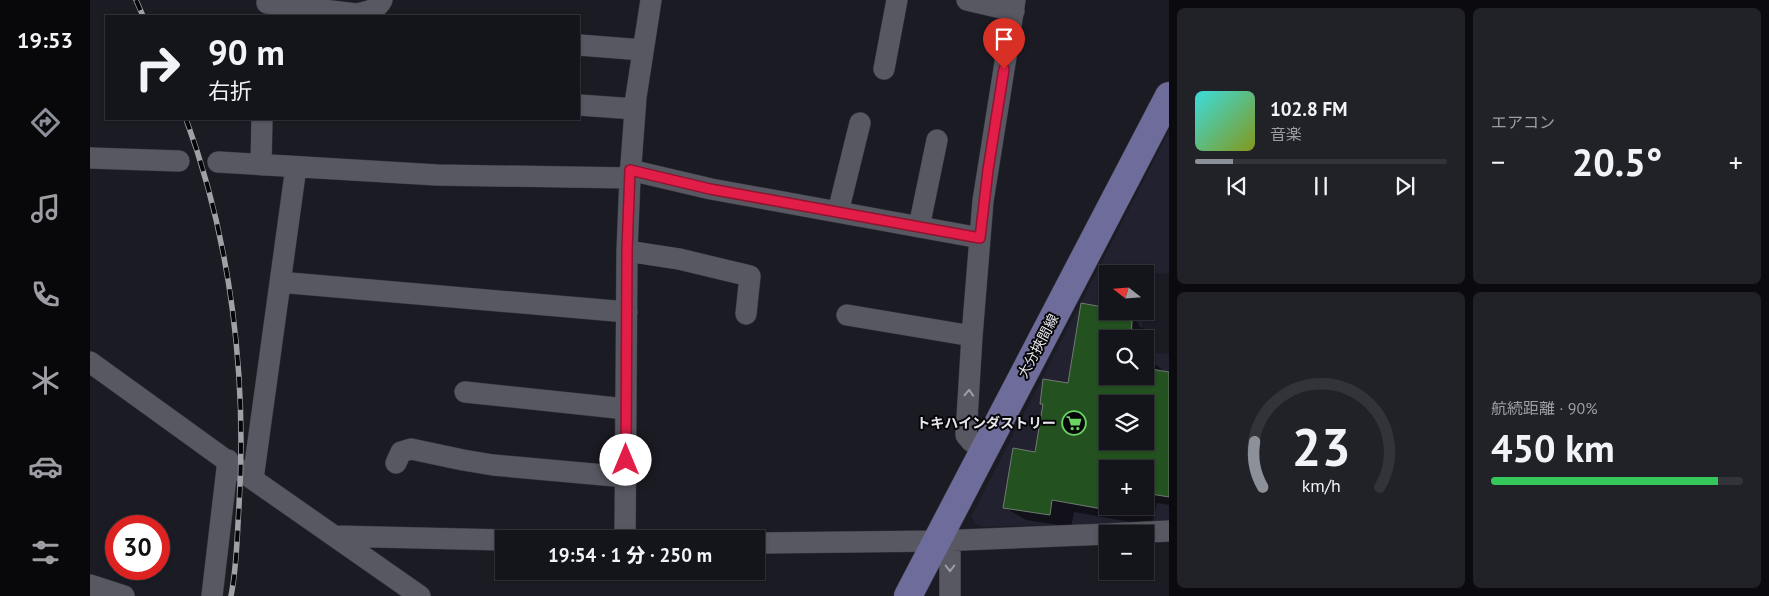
<!DOCTYPE html>
<html lang="ja">
<head>
<meta charset="utf-8">
<style>
  body { margin:0; font-family:"PT Sans","Noto Sans JP",sans-serif; background:#212128; color:#f1f3f6; height:100vh; display:flex; flex-direction:column; font-size:19px; white-space:nowrap }
  * { box-sizing:border-box; margin:0 }
  p { font-size:16px; color:#9d9ea3 }
  .icon { flex:none; width:28px; height:28px; fill:none; stroke:currentColor; stroke-width:2; stroke-linecap:round; stroke-linejoin:round }
  .map { position:relative; flex:1; overflow:hidden }
  .panel { display:flex; flex-direction:column; gap:8px; padding:8px; background:#0b0b0f; width:600px }
  .panel>* { flex:none }
  .guide { position:absolute; left:15px; top:15px; width:475px; height:105px; border-radius:0px; box-shadow:0 1px 4px #0004,0 0 0 1px #33333a; background:#14141b; color:#f1f3f6; overflow:hidden }
  .needle { width:32px; rotate:287deg }
  .buttons { position:absolute; left:1009px; top:265px; display:grid; gap:10px }
  .buttons a { display:grid; place-items:center; width:55px; height:55px; border-radius:0px; background:#14141b; box-shadow:0 1px 4px #0004,0 0 0 1px #33333a; font-size:25px }
  .speed { position:absolute; left:15px; top:515px; display:flex; gap:10px; font-size:25px; font-weight:700; text-align:center }
  .speed>* { display:grid; place-content:center; width:65px; height:65px; border-radius:50%; background:#14141b; box-shadow:0 1px 4px #0004,0 0 0 1px #33333a; line-height:1 }
  .speed .limit { border:8px solid #d22; background:#fff; color:#111 }
  .pin { position:absolute; display:grid; place-items:center; width:42px; height:42px; color:#fff; margin:-51px -21px; border-radius:50% 50% 50% 0; rotate:-45deg; box-shadow:0 0 5px #0007 }
  .pin .icon { rotate:45deg }
  .me { position:absolute; width:55px; margin:-28px; rotate:0deg; stroke-linejoin:round; filter:drop-shadow(0 0 4px #0008) }
  .turn { display:flex; align-items:center; gap:18px; height:105px; padding:0 20px; font-size:22px }
  .turn .icon { width:65px; height:65px; stroke-width:2.5 }
  .turn b { display:block; font-size:35px; line-height:42px }
  .big { font-size:38px; font-weight:800; line-height:1.1 }
  .panel .widget { flex:1; display:flex; flex-direction:column; justify-content:center; gap:8px; min-width:0; padding:0 18px; border-radius:8px; background:#212128 }
  .panel .dial { align-items:center; gap:0 }
  .dial svg { height:130px; overflow:visible; fill:none; stroke:#33333a; stroke-width:7; stroke-linecap:round; text-anchor:middle }
  .dial text { fill:#f1f3f6; stroke:none }
  .song { display:flex; align-items:center; gap:15px }
  .cover { width:60px; height:60px; border-radius:8px; background:linear-gradient(135deg,hsl(180 70% 55%),hsl(70 70% 35%)) }
  .played { height:5px; border-radius:2px; background:linear-gradient(90deg,#8c9099 15%,#33333a 15%) }
  .keys { display:flex; justify-content:space-around; direction:ltr }
  .heat { display:flex; justify-content:space-between; align-items:center; font-size:28px; direction:ltr }
  .charge { height:8px; border-radius:4px; background:linear-gradient(90deg,#34c759 90%,#33333a 0) }
  .panel .tiles { flex:1; display:grid; gap:8px; grid-template-columns:repeat(2,1fr) }
  .trip { position:absolute; left:405px; top:530px; width:270px; height:50px; border-radius:0px; background:#14141b; box-shadow:0 1px 4px #0004,0 0 0 1px #33333a; font-weight:800; line-height:50px; text-align:center }
  main { display:flex; flex:1; min-height:0 }
  .tab-bar { display:flex; flex-direction:column; width:90px; justify-content:space-around; align-items:center; background:#08080b; color:#9d9ea3 }
  .tab-bar .icon { width:35px; height:35px }
  .tab-bar .active { color:#8c9099 }
  .tab-bar b { font-size:22px; color:#f1f3f6 }
  .map>svg:first-child { display:block }
  .built { fill:#222130; fill-rule:evenodd }
  .shadow { fill:#0007; fill-rule:evenodd }
  .building { fill:#235120; stroke:#717a71; fill-rule:evenodd }
  .lines { fill:none; stroke-linecap:round; stroke-linejoin:round }
  .minor-casing { stroke:#37373e; stroke-width:22 }
  .major-casing { stroke:#37373e; stroke-width:29 }
  .minor { stroke:#585863; stroke-width:21 }
  .major { stroke:#6e6c9a; stroke-width:28 }
  .rail-casing { stroke:#a0a0a7; stroke-width:5.5 }
  .rail { stroke:#060609; stroke-width:4; stroke-dasharray:11; stroke-linecap:butt }
  .oneway { stroke:#9e9ea7 }
  .route-casing { stroke:#92132f; stroke-width:12 }
  .route { stroke:#e11d48; stroke-width:9 }
  .labels { text-anchor:middle; dominant-baseline:central; stroke-width:4; stroke-linejoin:round; paint-order:stroke }
  .street-label { font-size:14px; fill:#e5e5eb; stroke:#060609 }
  .poi-label { font-size:14px; font-weight:bold; fill:#e5e5eb; stroke:#060609; text-anchor:end }
</style>
</head>
<body>
<main>
<nav class="tab-bar">
<b>19:53</b>
<svg class="icon active" aria-label="directions" viewBox="0 0 24 24"><path d="M12 3l9 9-9 9-9-9zM9 14v-3h6M13 9l2 2-2 2"/></svg>
<svg class="icon" aria-label="music" viewBox="0 0 24 24"><path d="M9 18V5l10-2v13"/><circle cx="6" cy="18" r="3"/><circle cx="16" cy="16" r="3"/></svg>
<svg class="icon" aria-label="phone" viewBox="0 0 24 24"><path d="M5 4h4l2 5-3 2q2 4 5 5l2-3 5 2v4C11 20 4 13 5 4z"/></svg>
<svg class="icon" aria-label="climate" viewBox="0 0 24 24"><path d="M12 3v18M4 7l16 10M4 17L20 7"/></svg>
<svg class="icon" aria-label="car" viewBox="0 0 24 24"><path d="M5 17H2v-5l4-1 3-4h7l3 4 3 1v5h-3M9 17h6M6 11h13"/><circle cx="7" cy="17" r="2"/><circle cx="17" cy="17" r="2"/></svg>
<svg class="icon" aria-label="filters" viewBox="0 0 24 24"><path d="M4 7h16M4 17h16"/><circle cx="9" cy="7" r="2"/><circle cx="15" cy="17" r="2"/></svg>
</nav>
<div class="map">
<svg width="1079" height="596" viewBox="0 0 1079 596">
  <rect width="100%" height="100%" fill="#1b1b24"/>
  <path class="built" d="M1079,131v143l-23,-2 -1,7v-5h-37v37h35l-2,28h-33v37h37v-24l24,2v168l-186,5 -7,-3 -5,-7zM1018,404h37v37h-37zM1018,469h37v37h-37z"/>
  <path class="shadow" d="M1018,311h11l20,12v3l15,9 -2,27 12,9v2h5v132l-12,-2 -5,23 -78,-14 -3,15 -45,-7 -22,-13 32,-54 33,-69zM1018,339h37v37h-37zM1018,404h37v37h-37zM1018,469h37v37h-37z"/>
  <path class="building" d="M991,303l27,5v3h9l-1,7 16,3 -1,18h-23v37h37v-8l24,4v125l-24,-4v-24h-37v41l-56,-10 -2,15 -47,-7 10,-60 22,4 8,-48h-3l3,-25 25,4zM1018,404h37v37h-37z"/>
  <g class="lines">
    <g class="minor-casing">
      <path id="minor" d="M877,0l47,11
        M177,3l89,11c11,-2 21,-4 26,-14
        M489,45l64,5
        M794,69l13,-69
        M489,105l56,4
        M0,158l89,3
        M128,162l219,13 193,3
        M171,165l1,-46
        M540,170l81,19 269,49
        M748,212l22,-89
        M829,227l18,-87
        M537,251l52,8 71,17 -4,38
        M200,283l337,29
        M757,315l125,21
        M0,362l151,109 179,125
        M375,392l161,17
        M894,451l-13,-10 -5,-6 6,-99 11,-135 32,-201
        M306,463l5,-11 10,-3 52,11 30,5 133,12
        M163,479l43,-312
        M1018,534l61,-3
        M245,536l169,4
        M535,539l2,-288 3,-73 6,-81 15,-97
        M666,543l181,-2 171,-7
        M0,585l34,11
        M122,596l16,-136
        M860,596v-56"/>
    </g>
    <g class="major-casing">
      <path id="major" d="M818,596l261,-500"/>
    </g>
    <use href="#minor" class="minor"/>
    <use href="#major" class="major"/>
    <g class="rail-casing">
      <path id="rail" d="M46,0l7,16
        M96,119c45,122 61,257 53,387 -2,30 -2,60 -8,90"/>
    </g>
    <use href="#rail" class="rail"/>
  </g>
  <defs><path id="oneway-chevron" d="M-2-3.5L2.5 0L-2 3.5" fill="none" stroke-width="1.6" stroke-linecap="round" stroke-linejoin="round" transform="scale(1.25)"/></defs>
  <g class="oneway">
    <use href="#oneway-chevron" transform="translate(879 393) rotate(-87)"/>
    <use href="#oneway-chevron" transform="translate(860 568) rotate(90)"/>
  </g>
  <g class="lines">
    <g class="route-casing">
      <path id="route" d="M536,460l1,-209 3,-81 80,19 270,49 8,-68 16,-101"/>
    </g>
    <use href="#route" class="route"/>
  </g>
  <defs>
    <g id="supermarket-ring" transform="scale(1.25)"><circle r="9.5" fill="#060609" stroke="#6ad364" stroke-width="1.5"/><path d="M-6-5.5h2.5l.6 2H6L4.5 2H-2.5L-4.4-4H-6ZM-1.5 3.2a1.3 1.3 0 1 0 .1 0ZM3 3.2a1.3 1.3 0 1 0 .1 0Z" fill="#6ad364"/></g>
  </defs>
  <g fill-rule="evenodd">
    <use href="#supermarket-ring" x="984" y="423"/>
  </g>
  <g class="labels">
    <g class="street-label">
      <text transform="translate(948 346) rotate(-62)">大分挾間線</text>
    </g>
    <g class="poi-label">
      <text x="966" y="423">トキハインダストリー</text>
    </g>
  </g>
</svg>
<div class="buttons">
<a><svg class="needle" viewBox="-14 -14 28 28"><path d="M0-13l5 13h-10z" fill="#e53935"/><path d="M0 13l5-13h-10z" fill="#9d9ea3"/></svg></a>
<a><svg class="icon" aria-label="search" viewBox="0 0 24 24"><circle cx="10" cy="10" r="6"/><path d="M15 15l6 6"/></svg></a>
<a><svg class="icon" aria-label="layers" viewBox="0 0 24 24"><path d="M12 4l9 5-9 5-9-5zM3 14l9 5 9-5"/></svg></a>
<a>+</a>
<a>−</a>
</div>
<div class="speed"><div class="limit">30</div></div>
<div class="pin" style="left:914px;top:69px;background:#d93025"><svg class="icon" aria-label="arrive" viewBox="0 0 24 24"><path d="M6 21V4h12l-3 4 3 4H6"/></svg></div>
<svg class="me" style="left:536px;top:460px" viewBox="-20 -20 40 40"><circle r="19" fill="#fff"/><path d="M0-13L10 11 0 6-10 11z" fill="#e11d48"/></svg>
<div class="trip">19:54 · 1 分 · 250 m</div>
<div class="guide">
<div class="turn"><svg class="icon" aria-label="right" viewBox="0 0 24 24"><path d="M7 20v-9h11M14 6l5 5-5 5"/></svg><div><b>90 m</b>右折</div></div>
</div>
</div>
<section class="panel">
<div class="tiles">
<div class="widget">
<div class="song"><i class="cover"></i><div><b>102.8 FM</b><p>音楽</p></div></div>
<div class="played"></div>
<div class="keys"><svg class="icon" aria-label="previous" viewBox="0 0 24 24"><path d="M18 5L8 12l10 7zM5 5v14"/></svg><svg class="icon" aria-label="pause" viewBox="0 0 24 24"><path d="M8 5v14M16 5v14"/></svg><svg class="icon" aria-label="next" viewBox="0 0 24 24"><path d="M6 5l10 7-10 7zM19 5v14"/></svg></div>
</div>
<div class="widget"><p>エアコン</p>
<div class="heat"><a>−</a><b class="big">20.5°</b><a>+</a></div>
</div>
<div class="widget dial"><svg viewBox="0 0 100 80">
<path d="M14 69A42 42 0 1 1 86 69"/>
<path d="M14 69A42 42 0 0 1 9 41" stroke="#8c9099"/>
<text x="50" y="56" font-size="32" font-weight="700">23</text>
<text x="50" y="72" font-size="11">km/h</text>
</svg></div>
<div class="widget"><p>航続距離 · 90%</p><b class="big">450 km</b><div class="charge"></div></div>
</div>
</section>
</main>
</body>
</html>
